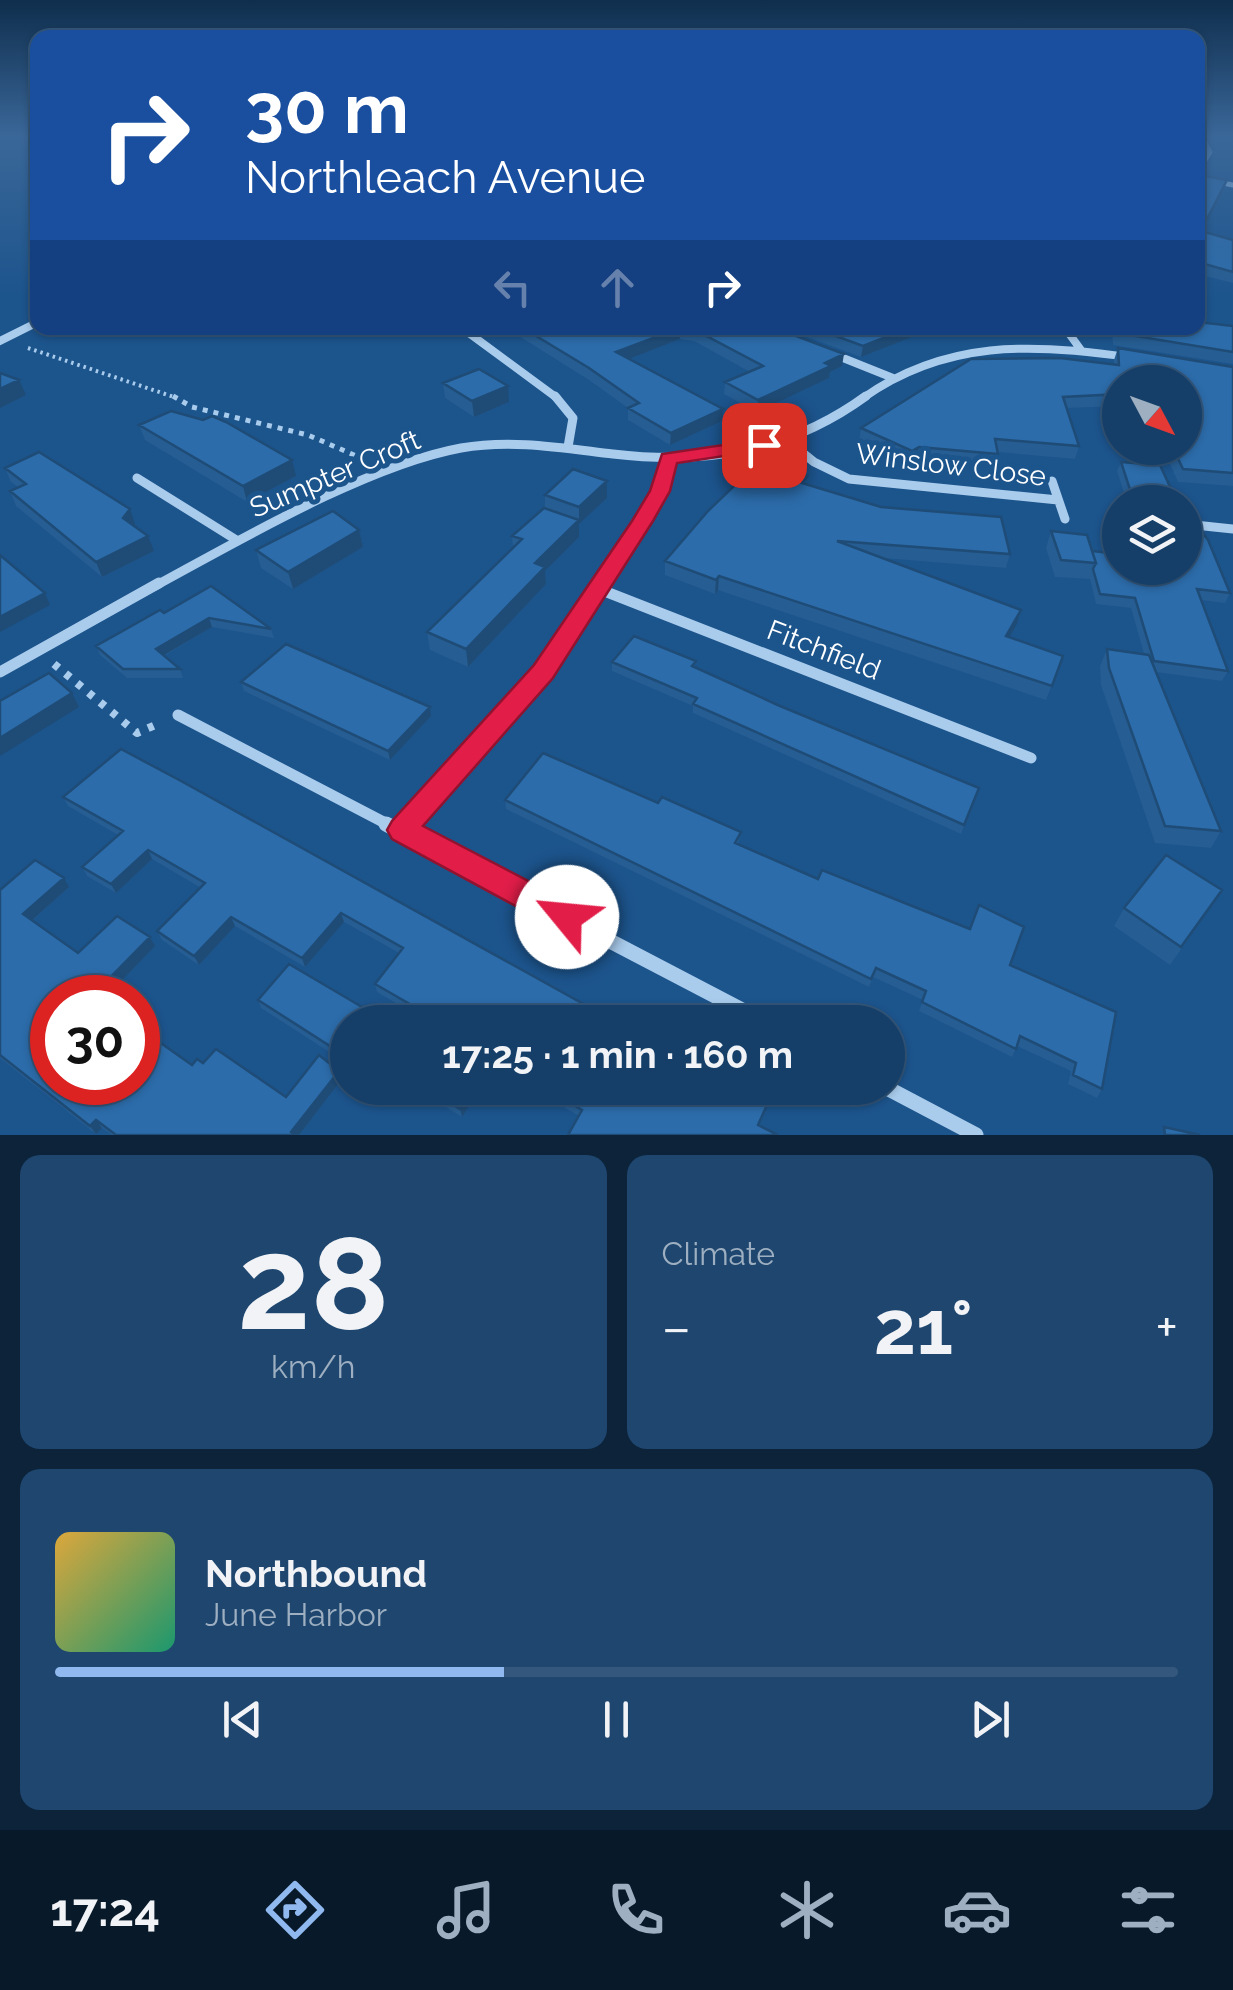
<!DOCTYPE html>
<html lang="en">
<head>
<meta charset="utf-8">
<style>
  body { margin:0; font-family:Raleway,sans-serif; background:#1e466f; color:#f1f3f6; height:100vh; display:flex; flex-direction:column; font-size:38px; white-space:nowrap }
  * { box-sizing:border-box; margin:0 }
  p { font-size:32px; color:#9dafc0 }
  .icon { flex:none; width:55px; height:55px; fill:none; stroke:currentColor; stroke-width:2; stroke-linecap:round; stroke-linejoin:round }
  .map { position:relative; height:1135px; overflow:hidden }
  .drawer { display:flex; flex-direction:column; gap:20px; padding:20px; background:#0c233a; flex:1 }
  .drawer>* { flex:none }
  .guide { position:absolute; left:30px; top:30px; width:1175px; height:305px; border-radius:20px; box-shadow:0 2px 8px #0004,0 0 0 2px #34587d; background:#1a4fa0; color:#fff; overflow:hidden }
  .needle { width:65px; rotate:131deg }
  .fabs { position:absolute; left:1102px; top:365px; display:grid; gap:20px }
  .fabs a { display:grid; place-items:center; width:100px; height:100px; border-radius:50%; background:#153f69; box-shadow:0 2px 8px #0004,0 0 0 2px #34587d; font-size:50px }
  .speed { position:absolute; left:30px; top:975px; display:flex; gap:20px; font-size:50px; font-weight:700; text-align:center }
  .speed>* { display:grid; place-content:center; width:130px; height:130px; border-radius:50%; background:#153f69; box-shadow:0 2px 8px #0004,0 0 0 2px #34587d; line-height:1 }
  .speed .limit { border:15px solid #d22; background:#fff; color:#111 }
  .pin { position:absolute; display:grid; place-items:center; width:85px; height:85px; color:#fff; margin:-42px; border-radius:20px; box-shadow:0 5px 15px #0006 }
  .me { position:absolute; width:110px; margin:-55px; rotate:298deg; stroke-linejoin:round; filter:drop-shadow(0 0 8px #0008) }
  .turn { display:flex; align-items:center; gap:35px; height:210px; padding:0 50px; font-size:45px }
  .turn .icon { width:130px; height:130px; stroke-width:2.5 }
  .turn b { display:block; font-size:70px; line-height:85px }
  .lanes { display:flex; align-items:center; height:95px; padding:0 50px; background:#0003; justify-content:center; gap:50px; direction:ltr }
  .lanes .off { opacity:.35 }
  .big { font-size:75px; font-weight:700; line-height:1.1 }
  .drawer .tile { flex:1; display:flex; flex-direction:column; justify-content:center; gap:15px; min-width:0; padding:0 35px; border-radius:20px; background:#1e466f }
  .drawer .dial { align-items:center; gap:0 }
  .dial b { font-size:130px; line-height:1 }
  .song { display:flex; align-items:center; gap:30px }
  .cover { width:120px; height:120px; border-radius:15px; background:linear-gradient(135deg,hsl(40 70% 55%),hsl(160 70% 35%)) }
  .played { height:10px; border-radius:5px; background:linear-gradient(90deg,#90b9f0 40%,#34587d 40%) }
  .keys { display:flex; justify-content:space-around; direction:ltr }
  .heat { display:flex; justify-content:space-between; align-items:center; font-size:55px; direction:ltr }
  .drawer .tiles { flex:1; display:grid; gap:20px; grid-template-columns:1fr 1fr }
  .tile:last-child { grid-column:span 2 }
  .trip { position:absolute; left:330px; top:1005px; width:575px; height:100px; border-radius:50px; background:#153f69; box-shadow:0 2px 8px #0004,0 0 0 2px #34587d; font-weight:700; line-height:100px; text-align:center }
  .tab-bar { display:flex; height:160px; justify-content:space-around; align-items:center; background:#08192a; color:#9dafc0 }
  .tab-bar .icon { width:70px; height:70px }
  .tab-bar .active { color:#90b9f0 }
  .tab-bar b { font-size:45px; color:#f1f3f6 }
  .map>svg:first-child { display:block }
  .lines { fill:none; stroke-linecap:round; stroke-linejoin:round }
  .path-far2 { stroke:#a9cced; stroke-width:4; stroke-dasharray:2.5 4; stroke-linecap:butt }
  .path-far1 { stroke:#a9cced; stroke-width:5; stroke-dasharray:5 6; stroke-linecap:butt }
  .path { stroke:#a9cced; stroke-width:8; stroke-dasharray:6 9; stroke-linecap:butt }
  .street-far4 { stroke:#a9cced; stroke-width:5 }
  .street-far3 { stroke:#a9cced; stroke-width:8 }
  .street-far2 { stroke:#a9cced; stroke-width:9 }
  .street-far1 { stroke:#a9cced; stroke-width:11 }
  .street { stroke:#a9cced; stroke-width:15 }
  .wall { fill:#265d92 }
  .shaded-wall { fill:#1f4c77 }
  .building { fill:#2c6caa; stroke:#1f4c77; stroke-width:2.5 }
  .route { fill:#e11d48; stroke:#92132f; stroke-width:2.5 }
  .labels { text-anchor:middle; dominant-baseline:central; stroke-width:10; stroke-linejoin:round; paint-order:stroke }
  .street-label { font-size:28px; fill:#fff; stroke:#1c548c }
</style>
</head>
<body>
<div class="map">
<svg width="1233" height="1135" viewBox="0 0 1233 1135">
  <rect width="100%" height="100%" fill="#1c548c"/>
  <g class="lines">
    <path class="path-far2" d="M28,348l149,50"/>
    <path class="path-far1" d="M173,396l19,11 116,28 53,23"/>
    <path class="path" d="M54,664l83,69 23,-10"/>
    <path class="street-far4" d="M1198,171l12,-19 -8,-14
      M1198,178l35,7"/>
    <path class="street-far3" d="M462,328l95,70
      M1065,328l16,22
      M0,341l38,-19
      M833,354l60,24
      M863,398c82,-58 169,-55 265,-41"/>
    <path class="street-far2" d="M555,396l18,22 -5,29
      M788,441l26,21 35,17 209,21
      M137,478l101,63
      M1052,481l13,38
      M1116,516l4,1
      M1185,524l48,5
      M155,586c85,-46 213,-121 306,-138 51,-9 101,0 152,6 94,11 176,-2 253,-58
      M599,586l61,-95 9,-33"/>
    <path class="street-far1" d="M599,589l432,169
      M0,672l159,-89
      M178,715l213,111
      M405,826l138,-155 57,-88"/>
    <path class="street" d="M386,824l379,198
      M402,830l5,-6
      M887,1088l89,47"/>
  </g>
  <path class="wall" d="M1208,138h25v6l-21,-1z
    M1199,175l28,5 -24,51 30,9v43l-32,-8z
    M1233,326v38l-120,-19 -1,-17z
    M506,328h269l67,38 -12,6 -1,6 -72,34 -33,-18 1,-12 25,-10 -56,-31 -14,-2 -51,20 93,62 -52,24 -42,-25v-12l-39,-28z
    M783,328h152l-74,29z
    M946,328h24l-19,9z
    M1118,348l115,19v119l-55,-4 -15,-34h22v-66h-65v24l-53,2 12,38 -4,13 -77,-7 -3,14 -79,-7 -7,5 -50,-23 2,-13 253,-63v-5z
    M443,383l66,19 -35,15 -29,-19z
    M139,425l157,51 -49,26 -102,-62z
    M1121,462l56,40h-50l-10,-31z
    M5,468l130,56 -2,2 21,25 -52,26 -86,-71 -6,-15 8,-4 -7,-5z
    M607,481v17l-28,25v14l-34,34 1,13 -78,83 -38,-17 -3,-18 86,-85 -1,-11 33,-28v-13z
    M806,484l204,70 -4,14 -123,-10 138,52 -4,14 -8,13 54,19 -17,44 -328,-110 -3,4 -50,-19v-14z
    M359,530l4,17 -70,42 -32,-21 -5,-18z
    M1190,530l40,63 -5,10 -24,-3 27,71 -6,10 -66,-9 65,159 -10,17 -56,-5 -54,-158 -1,-19 7,-17 37,5 -13,-46 -35,-4 -6,-25 -35,-2 -9,-29 5,-17 41,20 93,17z
    M211,586l60,43 3,9 -62,-11 -48,29 16,13 3,9h-56l-27,-23 -4,-9 68,-33z
    M612,662l84,6 84,38 199,82 -18,46 -268,-121v-7l-81,-35z
    M241,682l190,34 -41,44 -146,-69z
    M63,797l553,225h-188l-51,-30 -2,-8 24,-31 -55,-31 -39,45 -70,-41 -36,39 -37,-25 -5,-9 44,-43 -49,-29 -36,34 -29,-17 -5,-9 36,-32 -50,-29z
    M505,800l153,3 83,29 -3,12 272,121 92,124 -5,9 -29,-14 3,-13 -54,-25 -5,11 -93,-46 4,-11 -50,-23 -4,10 -363,-178z
    M69,887l-37,34 46,32 72,-16 5,9 -50,52h-53l140,67 11,-2 83,34 56,-18 -43,56h-187l-10,-7 -6,6 -96,-76v-168z
    M1124,908h86l-40,57 -56,-39z
    M258,1000l107,15 -6,7h-11l-14,33 -73,-47z
    M421,1088h60l-19,29 -40,-25z
    M531,1088h173l30,17h33l-2,8 -186,3z"/>
  <path class="shaded-wall" d="M1205,264l-4,11 -3,2v-9z
    M681,328l-1,11 -64,25v-12z
    M909,328h26l-74,29 2,-11z
    M953,328h17l-19,9z
    M844,354l-2,12 -12,6 -1,6 -72,34 1,-12z
    M19,380l7,15 -26,13v-19z
    M508,386l1,16 -35,15 -2,-16z
    M723,409l-1,12 -52,24 1,-12z
    M919,447l-3,12 -7,5 3,-13z
    M292,460l4,16 -49,26 -4,-16z
    M607,481v17l-28,26v-17z
    M130,509l5,15 -7,9 -5,-15z
    M579,520v17l-34,34 1,13 -78,83 -2,-18 69,-86z
    M359,530l4,17 -70,42 -5,-17z
    M148,536l6,15 -52,26 -6,-15z
    M719,576l-1,14 -3,4 1,-14z
    M45,593l5,12 -50,27v-15z
    M1021,610l-4,14 -15,26 4,-14z
    M209,618l3,9 -53,31 -3,-9z
    M72,693l7,14 -79,49v-18z
    M430,707l1,9 -41,44 -2,-9z
    M148,850l4,9 -36,34 -5,-9z
    M64,878l5,9 -40,36 -6,-9z
    M341,913l3,9 -39,45 -3,-9z
    M231,917l4,9 -36,39 -5,-9z
    M150,937l5,9 -50,52h-11l-2,-2z
    M362,1007l3,8 -6,7h-10z
    M348,1025v12l-14,18 -4,-9z
    M339,1071l3,8 -43,56h-7l-1,-3z
    M474,1088h7l-19,29 -2,-8z
    M96,1120l6,8 -6,6 -6,-8z"/>
  <path class="building" d="M1198,172l1,3 28,5 -26,51 32,9v32l-28,-8 -7,4z
    M1198,322l35,4v26l-116,-19v-5h81z
    M523,328h157l-64,24 107,57 -52,24 -43,-25 11,-5 -50,-35z
    M681,328h94l69,26 -19,9 6,3 -73,34 -33,-18 38,-16 -68,-36z
    M814,328h95l-46,18z
    M1118,348l115,19v106l-50,-4 -10,-21h12v-66h-65v12l-57,3 16,49 -84,-7 3,15 -79,-7 -7,4 -51,-23 110,-69 89,-1 59,7z
    M479,369l29,17 -36,15 -29,-18z
    M0,373l19,7 -19,9z
    M171,411l32,9 9,-4 14,6 66,38 -49,26 -104,-61z
    M39,452l91,57 -7,9 25,18 -52,26 -86,-71 16,-7 -21,-16z
    M760,461l47,15 -5,7 79,24 120,10 9,37 -173,-13 184,69 -15,26 57,20 -11,30 -333,-110 -3,4 -51,-19 43,-50z
    M1121,462l39,3 17,37h-43z
    M573,469l34,12 -28,26 -34,-12z
    M544,508l35,12 -44,43 10,4 -79,82 -39,-17 95,-93 -10,-3z
    M333,511l26,19 -71,42 -32,-22z
    M1185,520l5,10 11,1 7,9 22,53 -33,-4 31,82 -74,-10 -19,-63 -35,-4 -7,-25 3,-6 -4,-12 28,3v14h65z
    M1051,531l36,4 9,28 -35,-3z
    M0,555l45,38 -45,24z
    M211,586l60,43 -62,-11 -53,31 24,20h-57l-27,-23 64,-36 4,3z
    M634,636l62,25 -4,5 88,40 199,82 -15,37 -271,-121 4,-6 -85,-36z
    M286,644l144,63 -42,44 -147,-69z
    M1107,649l42,6 72,176 -56,-5 -56,-158z
    M49,673l23,20 -72,45v-37z
    M121,749l60,32 435,241h-175l-66,-38 28,-36 -62,-35 -39,45 -71,-41 -37,39 -37,-25 48,-48 -57,-33 -37,34 -29,-17 41,-36 -60,-34z
    M543,753l115,50 4,-6 79,35 -6,11 83,36 4,-9 148,59 9,-24 45,22 -14,38 106,47 -14,77 -29,-14 3,-12 -56,-27 -4,13 -94,-47 4,-11 -50,-23 -5,11 -366,-179z
    M1166,855l56,35 -41,57 -57,-39z
    M35,860l29,18 -41,36 55,39 39,-37 33,21 -58,59 3,2h-43v84h86v-55l54,38 5,-6 6,4 13,-14 70,48 33,-42 20,16 -48,61 4,3h-179l-20,-15 -6,6 -90,-71v-165z
    M289,964l73,43 -13,15h-1v3l-18,21 -72,-46z
    M426,1088h48l-14,21z
    M544,1088h160l30,17 6,-14 27,14 -9,20 20,10h-210l14,-25z
    M1164,1127l36,8h-35z"/>
  <linearGradient id="sky" x2="0" y2="1"><stop stop-color="#0f2e4d"/><stop offset="0.46" stop-color="#3a6799"/><stop offset="1" stop-color="#3a6799" stop-opacity="0"/></linearGradient>
  <rect width="1233" height="297" fill="url(#sky)"/>
  <path class="route" d="M764,439l7,2v8l-94,14 -7,28 -17,30 -100,157 -130,148 155,81 5,10 -5,11 -11,4 -11,-4 -164,-89 -5,-9 5,-9 142,-156 98,-144 18,-30 12,-37z"/>
  <g class="labels">
    <g class="street-label">
      <text transform="translate(951 465) rotate(7)">Winslow Close</text>
      <text transform="translate(335 474) rotate(-23)">Sumpter Croft</text>
      <text transform="translate(824 650) rotate(21)">Fitchfield</text>
    </g>
  </g>
</svg>
<div class="fabs">
<a><svg class="needle" viewBox="-14 -14 28 28"><path d="M0-13l5 13h-10z" fill="#e53935"/><path d="M0 13l5-13h-10z" fill="#9dafc0"/></svg></a>
<a><svg class="icon" aria-label="layers" viewBox="0 0 24 24"><path d="M12 4l9 5-9 5-9-5zM3 14l9 5 9-5"/></svg></a>
</div>
<div class="speed"><div class="limit">30</div></div>
<div class="pin" style="left:764px;top:445px;background:#d93025"><svg class="icon" aria-label="arrive" viewBox="0 0 24 24"><path d="M6 21V4h12l-3 4 3 4H6"/></svg></div>
<svg class="me" style="left:567px;top:917px" viewBox="-20 -20 40 40"><circle r="19" fill="#fff"/><path d="M0-13L10 11 0 6-10 11z" fill="#e11d48"/></svg>
<div class="trip">17:25 · 1 min · 160 m</div>
<div class="guide">
<div class="turn"><svg class="icon" aria-label="right" viewBox="0 0 24 24"><path d="M7 20v-9h11M14 6l5 5-5 5"/></svg><div><b>30 m</b>Northleach Avenue</div></div>
<div class="lanes"><svg class="icon off" aria-label="left" viewBox="0 0 24 24"><path d="M17 20v-9H6M10 6l-5 5 5 5"/></svg><svg class="icon off" aria-label="ahead" viewBox="0 0 24 24"><path d="M12 20V5M6 11l6-6 6 6"/></svg><svg class="icon" aria-label="right" viewBox="0 0 24 24"><path d="M7 20v-9h11M14 6l5 5-5 5"/></svg></div>
</div>
</div>
<section class="drawer">
<div class="tiles">
<div class="tile dial"><b>28</b><p>km/h</p></div>
<div class="tile"><p>Climate</p>
<div class="heat"><a>−</a><b class="big">21°</b><a>+</a></div>
</div>
<div class="tile">
<div class="song"><i class="cover"></i><div><b>Northbound</b><p>June Harbor</p></div></div>
<div class="played"></div>
<div class="keys"><svg class="icon" aria-label="previous" viewBox="0 0 24 24"><path d="M18 5L8 12l10 7zM5 5v14"/></svg><svg class="icon" aria-label="pause" viewBox="0 0 24 24"><path d="M8 5v14M16 5v14"/></svg><svg class="icon" aria-label="next" viewBox="0 0 24 24"><path d="M6 5l10 7-10 7zM19 5v14"/></svg></div>
</div>
</div>
</section>
<nav class="tab-bar">
<b>17:24</b>
<svg class="icon active" aria-label="directions" viewBox="0 0 24 24"><path d="M12 3l9 9-9 9-9-9zM9 14v-3h6M13 9l2 2-2 2"/></svg>
<svg class="icon" aria-label="music" viewBox="0 0 24 24"><path d="M9 18V5l10-2v13"/><circle cx="6" cy="18" r="3"/><circle cx="16" cy="16" r="3"/></svg>
<svg class="icon" aria-label="phone" viewBox="0 0 24 24"><path d="M5 4h4l2 5-3 2q2 4 5 5l2-3 5 2v4C11 20 4 13 5 4z"/></svg>
<svg class="icon" aria-label="climate" viewBox="0 0 24 24"><path d="M12 3v18M4 7l16 10M4 17L20 7"/></svg>
<svg class="icon" aria-label="car" viewBox="0 0 24 24"><path d="M5 17H2v-5l4-1 3-4h7l3 4 3 1v5h-3M9 17h6M6 11h13"/><circle cx="7" cy="17" r="2"/><circle cx="17" cy="17" r="2"/></svg>
<svg class="icon" aria-label="filters" viewBox="0 0 24 24"><path d="M4 7h16M4 17h16"/><circle cx="9" cy="7" r="2"/><circle cx="15" cy="17" r="2"/></svg>
</nav>
</body>
</html>
